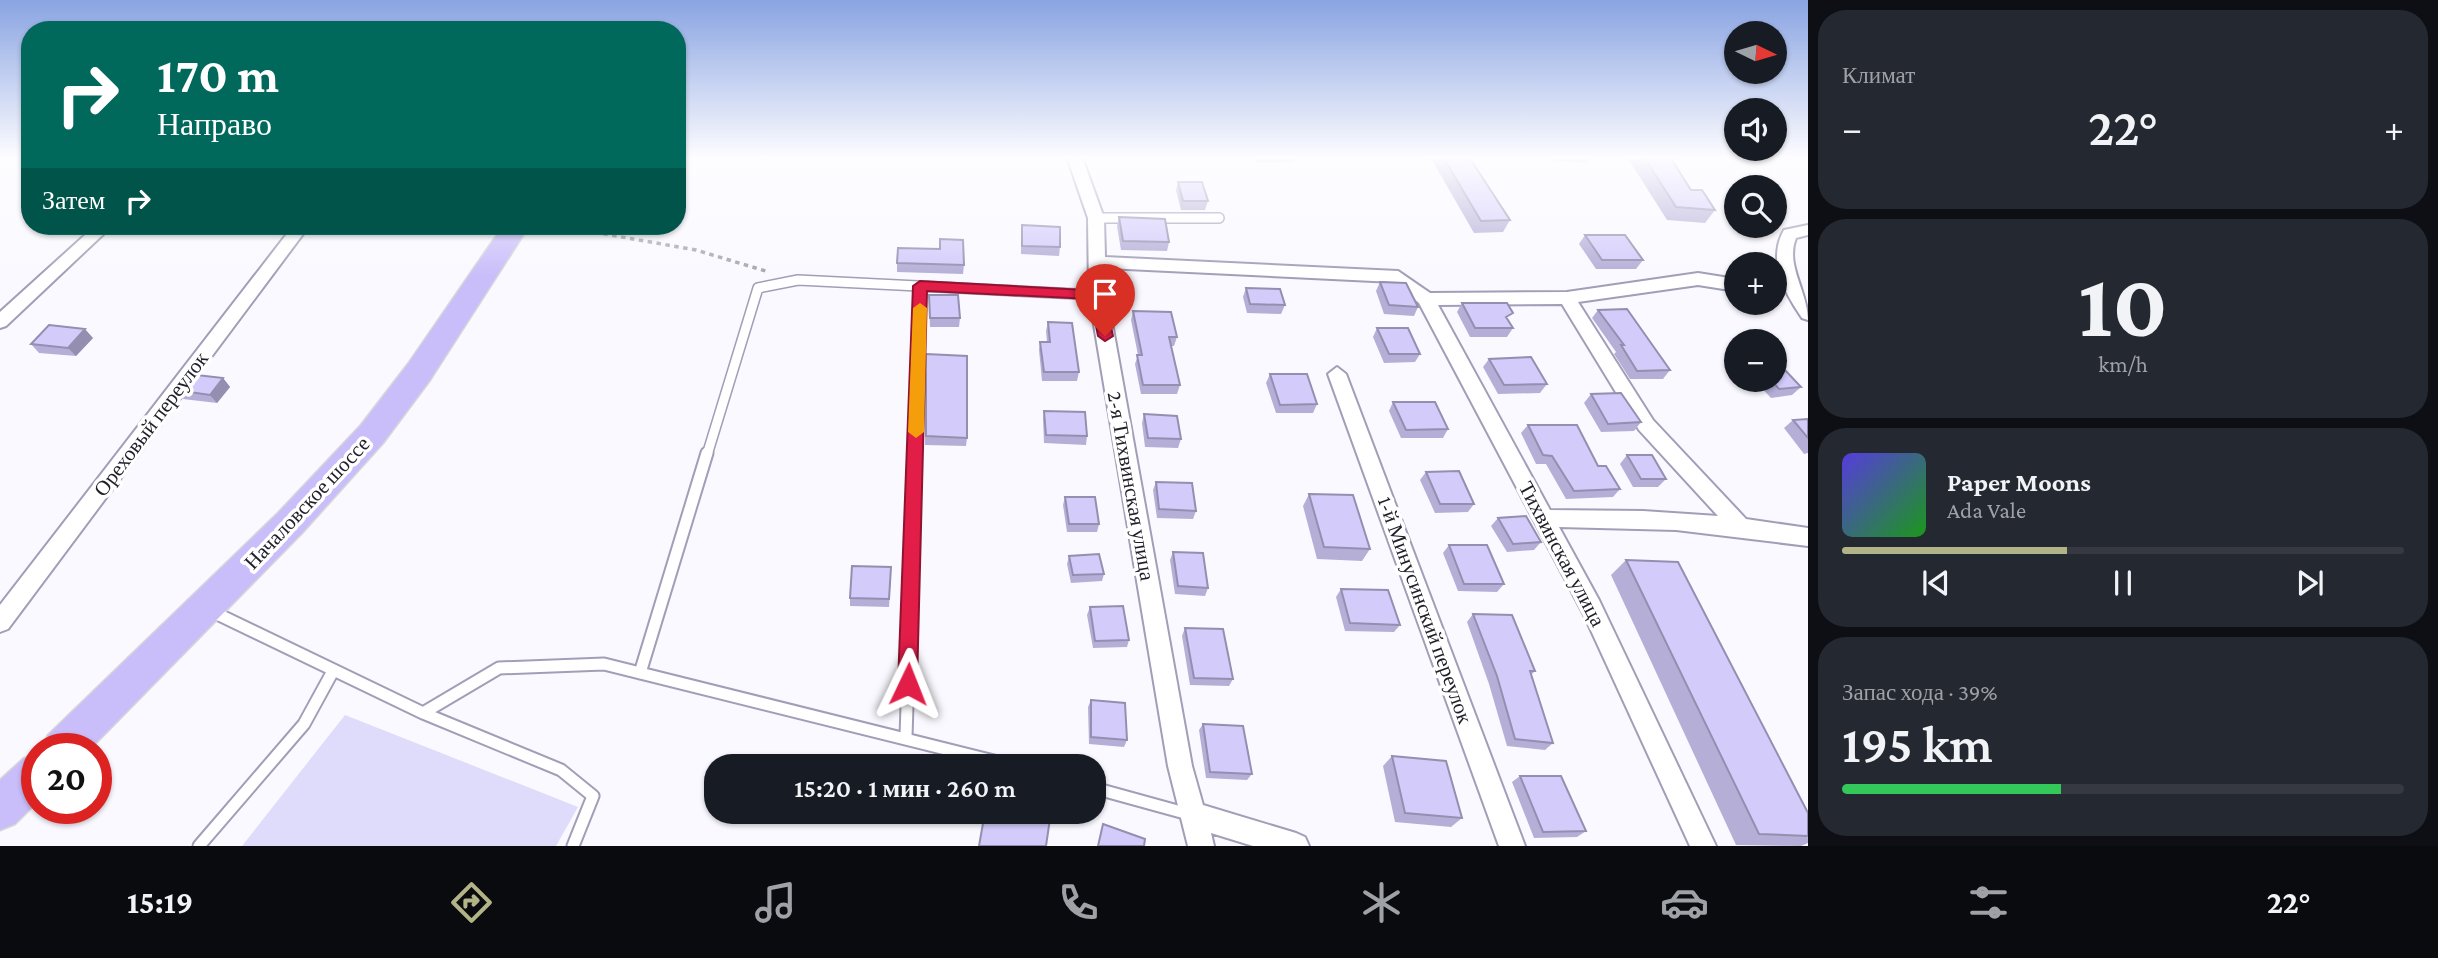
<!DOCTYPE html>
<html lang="ru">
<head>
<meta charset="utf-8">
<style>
  body { margin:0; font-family:"Crimson Pro",serif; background:#242831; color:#f1f3f6; height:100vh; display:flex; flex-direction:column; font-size:26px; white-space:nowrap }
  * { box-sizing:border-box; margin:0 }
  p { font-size:23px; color:#9ea1a6 }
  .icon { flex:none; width:38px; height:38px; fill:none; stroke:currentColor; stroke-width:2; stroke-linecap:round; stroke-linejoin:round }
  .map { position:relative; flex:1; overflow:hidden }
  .side { display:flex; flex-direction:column; gap:10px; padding:10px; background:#0d0f14; width:630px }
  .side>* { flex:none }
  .guide { position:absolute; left:21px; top:21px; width:665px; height:214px; border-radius:28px; box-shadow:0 2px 5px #0004; background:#00695c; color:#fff; overflow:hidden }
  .needle { width:46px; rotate:95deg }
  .controls { position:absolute; left:1724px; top:21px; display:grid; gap:14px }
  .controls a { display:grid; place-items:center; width:63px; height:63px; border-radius:50%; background:#171b24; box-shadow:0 2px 5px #0004; font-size:35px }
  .speed { position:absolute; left:21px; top:733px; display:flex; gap:14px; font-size:35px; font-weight:700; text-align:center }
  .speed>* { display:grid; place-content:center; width:91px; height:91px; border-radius:50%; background:#171b24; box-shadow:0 2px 5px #0004; line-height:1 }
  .speed .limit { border:10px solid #d22; background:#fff; color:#111 }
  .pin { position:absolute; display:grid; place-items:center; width:60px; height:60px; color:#fff; margin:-72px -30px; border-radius:50% 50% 50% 0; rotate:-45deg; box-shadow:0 0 7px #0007 }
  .pin .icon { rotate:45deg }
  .me { position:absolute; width:77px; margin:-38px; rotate:2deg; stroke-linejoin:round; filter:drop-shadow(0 0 5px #0008) }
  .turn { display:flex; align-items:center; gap:24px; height:147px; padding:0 21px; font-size:32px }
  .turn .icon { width:91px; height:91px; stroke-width:2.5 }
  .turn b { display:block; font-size:49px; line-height:60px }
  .then { display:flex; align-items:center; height:66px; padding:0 21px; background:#0003; gap:14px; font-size:26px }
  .big { font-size:52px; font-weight:600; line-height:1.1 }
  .side .widget { flex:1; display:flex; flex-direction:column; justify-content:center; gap:10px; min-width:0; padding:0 24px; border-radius:28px; background:#242831 }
  .side .dial { align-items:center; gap:0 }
  .dial b { font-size:91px; line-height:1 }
  .song { display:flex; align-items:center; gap:21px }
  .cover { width:84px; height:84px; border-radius:10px; background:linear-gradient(135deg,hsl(250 70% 55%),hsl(120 70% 35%)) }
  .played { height:7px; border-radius:4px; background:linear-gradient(90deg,#b2b488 40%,#363941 40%) }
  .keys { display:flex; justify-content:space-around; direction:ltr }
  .heat { display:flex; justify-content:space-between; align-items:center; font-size:38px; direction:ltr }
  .charge { height:10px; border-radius:5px; background:linear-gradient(90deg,#34c759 39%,#363941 0) }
  .trip { position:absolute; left:704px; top:754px; width:402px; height:70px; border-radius:28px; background:#171b24; box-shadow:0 2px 5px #0004; font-weight:600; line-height:70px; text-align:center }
  .dock { display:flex; height:112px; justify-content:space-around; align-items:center; background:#090b0e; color:#9ea1a6 }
  .dock .icon { width:49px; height:49px }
  .dock .current { color:#b2b488 }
  .dock b { font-size:32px; color:#f1f3f6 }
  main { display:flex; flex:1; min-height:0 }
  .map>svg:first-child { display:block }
  .green { fill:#dfdbfb }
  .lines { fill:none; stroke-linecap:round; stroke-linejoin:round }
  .lane-far1-casing { stroke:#a19eb7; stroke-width:12 }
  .lane-casing { stroke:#a19eb7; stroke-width:15 }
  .street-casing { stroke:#a19eb7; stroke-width:4 }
  .primary-casing { stroke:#d7d7d8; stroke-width:3 }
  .path { stroke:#a7a6ae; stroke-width:3.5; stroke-dasharray:4.5 4.5; stroke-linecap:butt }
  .lane-far1 { stroke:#fff; stroke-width:9 }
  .lane { stroke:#fff; stroke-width:11 }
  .street { fill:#fff; fill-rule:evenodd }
  .primary { fill:#cabefa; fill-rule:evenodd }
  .wall { fill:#b5afd8 }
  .shaded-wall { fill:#948fb0 }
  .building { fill:#d3ccfb; stroke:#948fb0; stroke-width:2 }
  .route { fill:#e11d48; stroke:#92132f; stroke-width:2 }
  .slow { fill:#f59e0b }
  .labels { text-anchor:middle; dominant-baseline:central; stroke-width:7; stroke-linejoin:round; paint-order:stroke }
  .street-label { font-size:21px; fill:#201f29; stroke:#fff }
</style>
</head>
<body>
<main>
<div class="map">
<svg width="1808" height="846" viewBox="0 0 1808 846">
  <rect width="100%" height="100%" fill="#faf9ff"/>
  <path class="green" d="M345,715l233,92 -22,39h-314z"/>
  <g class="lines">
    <g class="lane-far1-casing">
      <path id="lane-far1" d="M1096,218h123
        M707,455l51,-167 40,-8 300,15
        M915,455l5,-169"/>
    </g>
    <g class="lane-casing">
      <path id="lane" d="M209,610l214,103 76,-45 105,-4 410,102
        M640,673l67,-220
        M423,713l138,57 32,26 -20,50
        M906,737l9,-284
        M1094,788l98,27
        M199,846l105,-122 29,-53"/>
    </g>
    <g class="street-casing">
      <path id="street" d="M1067,157h15l22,61 1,39 293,14 32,22 137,-1 131,-19 38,6v12l-38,-6 -120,17 75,118 93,99 62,9v18l-132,-16 -117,-3 40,73 117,246h-26l-107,-233 -164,-310 -25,-21 -288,-14 1,27 85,471 11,39 93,28 9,4 4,9h-56l-42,-13 3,13h-26l-20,-80 -79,-471 -1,-77zM1562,304l77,126 79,86 -75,-5 -93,-1 -112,-205z
        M1808,225v10l-12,3c-11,27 12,54 12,82l-6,-2c-18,-26 -35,-58 -18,-88z
        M95,226h17l-106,100 -6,2v-16z
        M293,226h16l-301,403 -8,3v-27z
        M1337,367l9,7 179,472h-26l-171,-472z"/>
    </g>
    <g class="primary-casing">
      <path id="primary" d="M503,226h26l-99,154 -47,63 -81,90 -212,216h-48l6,-14 230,-222 83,-88 47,-61z
        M37,753v49l-22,22 -15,6v-50l23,-21z"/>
    </g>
    <path class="path" d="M559,226l137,24 73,22"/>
    <use href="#lane-far1" class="lane-far1"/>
    <use href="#lane" class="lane"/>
    <use href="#street" class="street"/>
    <use href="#primary" class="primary"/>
  </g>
  <path class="wall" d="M1255,157h41l-2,5 -37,1z
    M1424,157h45l41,63 -7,12 -29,1 -42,-73h-6z
    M1553,157h37l-4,6 -31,-2z
    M1627,157h43l21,33 24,20 -10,13 -38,-3z
    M1178,182l30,19 -3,9h-24l-5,-20z
    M1119,217l50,25 -2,9 -46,-1 -4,-24z
    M1022,225l38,22 -1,9 -38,-2v-20z
    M1585,235l58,25 -7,9h-40l-17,-25z
    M939,249l25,16 -1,9 -66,-2v-9z
    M1380,282l38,25 -4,9 -30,-2 -8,-23z
    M1246,288l39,17 -4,9 -34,-1 -4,-16z
    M929,295l31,23 -1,9h-29z
    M1462,303l51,25 -6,9h-37l-13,-25z
    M1598,310l72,60 -7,9h-33l-16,-25 2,-2 -24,-34z
    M1133,311l44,26 -3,9h-3l9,39 -3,9h-36l-6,-30 3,-9 -7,-35z
    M1048,322l31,50 -2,9h-35l-3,-31 1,-8h7l-1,-11z
    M1377,328l43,26 -5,8 -31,1 -11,-26z
    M93,338l-17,18 -37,-3 -8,-9z
    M926,354l41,84 -1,8 -41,-1z
    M1489,359l58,25 -7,9 -42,1 -15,-27z
    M1270,374l47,30 -4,9h-37l-10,-30z
    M223,378l7,9 -13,16 -34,-4 -7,-9z
    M1754,380h20l27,7 -9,8 -21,3z
    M1591,394l50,28 -7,9 -33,1 -17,-29z
    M1393,402l55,27 -5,9h-42l-12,-27z
    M1044,411l43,25 -1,9 -42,-2 -1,-24z
    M1144,414l37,25 -3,9 -33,-1 -3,-24z
    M1808,419v34l-4,1 -20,-26 9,-8z
    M1528,425l70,41 22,23 -7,8 -47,2 -20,-35h-10l-15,-31z
    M1627,455l39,24 -8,8h-25l-13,-23z
    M1426,472l48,32 -6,8 -33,1 -15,-33z
    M1156,482l40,29 -3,8 -36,-1 -4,-28z
    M1309,494l61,55 -8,12 -45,-2 -14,-53z
    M1065,497l34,27 -2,8h-30l-4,-27z
    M1498,518l43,24 -7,8 -27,2 -16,-26z
    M1449,545l55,39 -7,8 -39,-1 -15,-38z
    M1173,552l35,36 -3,8 -30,-2 -5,-34z
    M1069,556l35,18 -2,7 -31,2 -4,-19z
    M1626,560l182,253v30l-7,3 -65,-1 -125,-270z
    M891,575l-2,32 -39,-1v-8z
    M1341,589l59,36 -6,7 -49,-1 -9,-34z
    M1090,607l39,33 -2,7 -34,1 -6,-33z
    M1473,614l62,57 -4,4 22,68 -8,7 -38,-4 -18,-62 -22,-62z
    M1185,628l48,51 -4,7 -39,-1 -8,-49z
    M1091,700l36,40 -3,7 -35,-3 -1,-37z
    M1203,724l49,50 -5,6 -41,-2 -7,-48z
    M1392,756l70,62 -11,9 -56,-5 -12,-56z
    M1520,776l66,55 -9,6 -43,1 -22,-56z"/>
  <path class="shaded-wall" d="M85,329l8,9 -17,18 -8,-8z
    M223,378l7,9 -13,16 -7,-8z"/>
  <path class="building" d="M1443,157h26l41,63 -29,1z
    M1644,157h26l21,33h11l13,20 -39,-3z
    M1178,182h24l6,19h-25z
    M1119,217l46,2 4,23 -46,-1z
    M1022,225l38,2v20l-38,-1z
    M1585,235h40l18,25h-41z
    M940,239l23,1 1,25 -67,-2 1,-15 42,1z
    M1380,282l26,1 12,24 -29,-2z
    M1246,288l34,1 5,16 -35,-1z
    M929,295h29l2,23h-30z
    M1462,303h45l6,10 -7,4 7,11h-38z
    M1627,309l43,61 -33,1 -16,-26h3l-26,-35z
    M1133,311l38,1 6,25h-8l11,48h-37l-6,-30h5z
    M1048,322l24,1 7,49h-35l-4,-30h10z
    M49,325l36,4 -17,19 -37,-4z
    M1377,328h31l12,26h-31z
    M926,354l41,2v82l-41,-2z
    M1531,357l16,27 -43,1 -15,-26z
    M1784,369l17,18 -22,2 -8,-9h3v-10z
    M188,374l35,4 -13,17 -34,-5z
    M1270,374h37l10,30 -37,1z
    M1621,393l20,29 -33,2 -17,-30z
    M1393,402h42l13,27 -42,1z
    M1044,411l41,1 2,24 -41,-1z
    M1144,414l33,2 4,23 -33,-1z
    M1808,419v19l-15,-18z
    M1528,425h49l21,41h8l14,23 -46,2 -22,-35 -9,-1z
    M1627,455h25l14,24h-25z
    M1459,471l15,33h-34l-14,-32z
    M1156,482l36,1 4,28 -37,-2z
    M1309,494l44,1 17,54 -46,-2z
    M1065,497h30l4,27h-30z
    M1526,516l15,26 -28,2 -15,-26z
    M1449,545h38l17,39h-40z
    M1173,552l30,1 5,35 -30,-2z
    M1099,554l5,20 -31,1 -4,-19z
    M1626,560l52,2 130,251v23l-49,-2z
    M852,566l39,1 -2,32 -39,-1z
    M1341,589l47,1 12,35 -50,-2z
    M1123,606l6,34 -34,1 -5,-34z
    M1473,614l39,1 23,56h-5l23,72 -38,-4 -18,-63z
    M1185,628l38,1 10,50 -39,-1z
    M1091,700l34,3 2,37 -36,-3z
    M1203,724l40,2 9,48 -42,-2z
    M1392,756l54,5 16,57 -57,-5z
    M1520,776h41l25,55 -43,1z
    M985,812h66l-5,34h-67z
    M1103,824l42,15 -1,7h-46z"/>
  <linearGradient id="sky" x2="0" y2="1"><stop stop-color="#89a4e2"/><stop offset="0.57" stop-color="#fdfcff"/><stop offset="1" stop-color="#fdfcff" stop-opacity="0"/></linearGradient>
  <rect width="1808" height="276" fill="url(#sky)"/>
  <path class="route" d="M920,281l183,10 10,45 -8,5 -7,-5 -7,-37 -164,-8 -10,393 -3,6 -6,3 -7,-3 -3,-6 15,-398z"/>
  <path class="slow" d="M920,303l7,5 -3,124 -8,6 -8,-6 5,-124z"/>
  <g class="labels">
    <g class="street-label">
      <text transform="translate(151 424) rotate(-53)">Ореховый переулок</text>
      <text transform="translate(1131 486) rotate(80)">2-я Тихвинская улица</text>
      <text transform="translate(307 503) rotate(-47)">Началовское шоссе</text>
      <text transform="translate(1562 554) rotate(62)">Тихвинская улица</text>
      <text transform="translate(1425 610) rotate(70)">1-й Минусинский переулок</text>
    </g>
  </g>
</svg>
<div class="controls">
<a><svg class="needle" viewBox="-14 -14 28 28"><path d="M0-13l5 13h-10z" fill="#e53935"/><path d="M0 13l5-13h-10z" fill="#9ea1a6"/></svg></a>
<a><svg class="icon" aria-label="sound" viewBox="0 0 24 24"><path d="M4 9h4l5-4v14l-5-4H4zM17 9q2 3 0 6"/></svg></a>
<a><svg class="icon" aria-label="search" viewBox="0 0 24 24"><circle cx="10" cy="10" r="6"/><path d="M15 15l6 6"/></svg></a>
<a>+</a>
<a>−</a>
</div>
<div class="speed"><div class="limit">20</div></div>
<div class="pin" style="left:1105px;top:336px;background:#d93025"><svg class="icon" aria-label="arrive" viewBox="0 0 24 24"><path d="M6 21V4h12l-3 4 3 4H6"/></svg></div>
<svg class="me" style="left:908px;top:684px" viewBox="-20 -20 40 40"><path d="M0-17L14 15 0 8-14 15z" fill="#e11d48" stroke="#fff" stroke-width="4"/></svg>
<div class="trip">15:20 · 1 мин · 260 m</div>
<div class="guide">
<div class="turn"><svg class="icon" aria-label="right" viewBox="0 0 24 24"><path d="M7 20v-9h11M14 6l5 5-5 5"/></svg><div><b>170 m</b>Направо</div></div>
<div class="then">Затем<svg class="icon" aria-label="right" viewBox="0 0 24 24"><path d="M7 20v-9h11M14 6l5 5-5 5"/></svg></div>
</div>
</div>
<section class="side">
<div class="widget"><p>Климат</p>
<div class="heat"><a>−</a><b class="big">22°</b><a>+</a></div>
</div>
<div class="widget dial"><b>10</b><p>km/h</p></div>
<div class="widget">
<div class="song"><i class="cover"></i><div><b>Paper Moons</b><p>Ada Vale</p></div></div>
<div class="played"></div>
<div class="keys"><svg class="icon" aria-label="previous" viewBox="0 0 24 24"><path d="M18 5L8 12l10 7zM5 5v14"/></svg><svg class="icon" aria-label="pause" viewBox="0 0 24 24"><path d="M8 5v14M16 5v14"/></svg><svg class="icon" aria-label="next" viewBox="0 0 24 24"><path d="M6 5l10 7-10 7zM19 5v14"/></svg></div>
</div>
<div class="widget"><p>Запас хода · 39%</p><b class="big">195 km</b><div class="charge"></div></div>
</section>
</main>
<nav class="dock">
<b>15:19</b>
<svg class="icon current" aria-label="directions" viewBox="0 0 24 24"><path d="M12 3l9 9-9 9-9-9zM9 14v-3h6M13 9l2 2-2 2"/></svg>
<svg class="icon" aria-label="music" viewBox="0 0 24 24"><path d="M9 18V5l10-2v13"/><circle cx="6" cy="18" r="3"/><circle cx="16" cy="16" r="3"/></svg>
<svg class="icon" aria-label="phone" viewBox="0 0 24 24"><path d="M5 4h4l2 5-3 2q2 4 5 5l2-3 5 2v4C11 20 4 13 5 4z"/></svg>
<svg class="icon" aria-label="climate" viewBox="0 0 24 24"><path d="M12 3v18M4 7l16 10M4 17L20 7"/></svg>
<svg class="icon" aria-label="car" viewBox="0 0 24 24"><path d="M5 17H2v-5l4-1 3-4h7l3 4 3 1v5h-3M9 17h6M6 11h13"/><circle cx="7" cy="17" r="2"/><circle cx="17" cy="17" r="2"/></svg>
<svg class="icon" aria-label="filters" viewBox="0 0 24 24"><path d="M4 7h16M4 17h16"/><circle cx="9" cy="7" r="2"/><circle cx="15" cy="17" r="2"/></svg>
<b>22°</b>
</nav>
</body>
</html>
